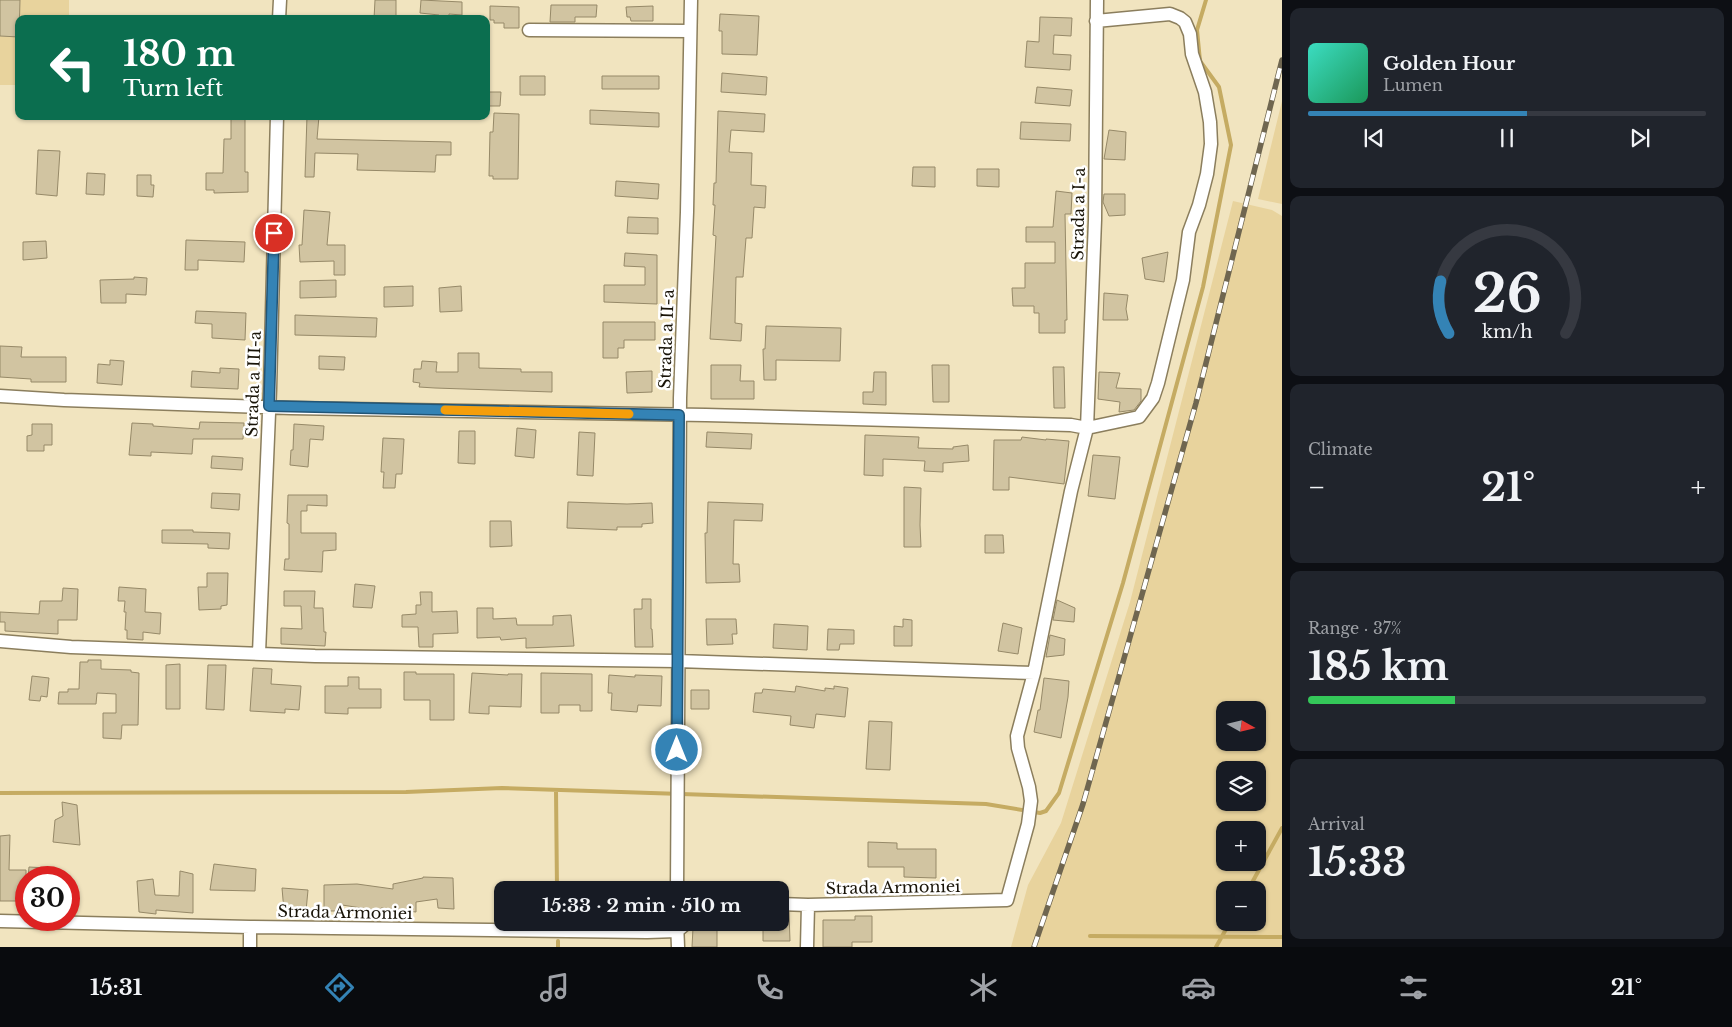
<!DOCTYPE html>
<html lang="en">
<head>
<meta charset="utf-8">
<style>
  body { margin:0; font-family:"Libre Baskerville",serif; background:#20242c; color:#f1f3f6; height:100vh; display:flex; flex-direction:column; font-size:19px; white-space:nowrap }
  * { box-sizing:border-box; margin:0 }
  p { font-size:16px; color:#9ea1a6 }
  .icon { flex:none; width:28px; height:28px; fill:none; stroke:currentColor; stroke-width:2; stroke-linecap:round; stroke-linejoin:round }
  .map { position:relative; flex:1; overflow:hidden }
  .sheet { display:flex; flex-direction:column; gap:8px; padding:8px; background:#0d0f14; width:450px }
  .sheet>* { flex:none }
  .top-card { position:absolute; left:15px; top:15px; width:475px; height:105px; border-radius:10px; box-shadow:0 1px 4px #0004; background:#0b6e4f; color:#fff; overflow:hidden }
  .needle { width:32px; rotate:98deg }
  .tools { position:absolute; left:1216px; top:701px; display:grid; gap:10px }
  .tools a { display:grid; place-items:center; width:50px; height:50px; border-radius:10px; background:#171b24; box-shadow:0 1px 4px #0004; font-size:25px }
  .speed { position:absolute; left:15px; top:866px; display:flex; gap:10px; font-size:25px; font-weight:700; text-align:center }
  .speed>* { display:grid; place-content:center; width:65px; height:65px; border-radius:50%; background:#171b24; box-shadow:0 1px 4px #0004; line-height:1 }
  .speed .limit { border:8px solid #d22; background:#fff; color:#111 }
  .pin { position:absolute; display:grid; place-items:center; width:42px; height:42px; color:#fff; margin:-21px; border:2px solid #fff; border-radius:50%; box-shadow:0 1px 5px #0007 }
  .me { position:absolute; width:55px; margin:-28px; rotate:0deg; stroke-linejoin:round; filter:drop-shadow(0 0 4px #0008) }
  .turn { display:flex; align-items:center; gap:18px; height:105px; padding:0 25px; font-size:22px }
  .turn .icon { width:65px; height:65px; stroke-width:2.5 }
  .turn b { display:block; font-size:35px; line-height:42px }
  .big { font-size:38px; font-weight:700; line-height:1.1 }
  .sheet .tile { flex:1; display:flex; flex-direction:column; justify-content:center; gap:8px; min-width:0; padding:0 18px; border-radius:10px; background:#20242c }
  .sheet .dial { align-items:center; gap:0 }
  .dial svg { height:130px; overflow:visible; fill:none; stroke:#363941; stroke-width:7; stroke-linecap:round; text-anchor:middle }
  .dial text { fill:#f1f3f6; stroke:none }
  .song { display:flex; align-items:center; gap:15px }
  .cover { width:60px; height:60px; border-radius:8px; background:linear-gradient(135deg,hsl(170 70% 55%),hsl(150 70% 35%)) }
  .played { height:5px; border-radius:2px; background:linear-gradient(90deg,#3483b5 55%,#363941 55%) }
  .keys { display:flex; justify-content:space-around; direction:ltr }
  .heat { display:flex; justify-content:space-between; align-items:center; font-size:28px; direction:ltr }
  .charge { height:8px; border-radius:4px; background:linear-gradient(90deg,#34c759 37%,#363941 0) }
  .trip { position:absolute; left:494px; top:881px; width:295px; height:50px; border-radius:10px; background:#171b24; box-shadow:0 1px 4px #0004; font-weight:700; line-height:50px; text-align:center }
  .dock { display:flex; height:80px; justify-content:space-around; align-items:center; background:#090b0e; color:#9ea1a6 }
  .dock .icon { width:35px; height:35px }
  .dock .on { color:#3483b5 }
  .dock b { font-size:22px; color:#f1f3f6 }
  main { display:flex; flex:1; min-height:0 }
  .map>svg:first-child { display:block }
  .green { fill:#e8d39d; fill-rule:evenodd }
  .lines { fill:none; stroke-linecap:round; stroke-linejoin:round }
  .stream { stroke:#c5ab62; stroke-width:4 }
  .building { fill:#d1c4a1; stroke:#968968 }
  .minor-casing { stroke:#8b7e5d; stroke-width:15 }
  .minor { stroke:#fff; stroke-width:12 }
  .rail-casing { stroke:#6f6650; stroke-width:5.5 }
  .rail { stroke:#fff; stroke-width:4; stroke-dasharray:11; stroke-linecap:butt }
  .route-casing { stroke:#225576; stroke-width:12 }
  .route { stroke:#3483b5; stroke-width:9 }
  .slow { stroke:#f59e0b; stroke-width:9 }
  .labels { text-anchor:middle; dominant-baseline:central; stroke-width:5; stroke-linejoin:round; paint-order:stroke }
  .street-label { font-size:16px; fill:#181307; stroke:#fff }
</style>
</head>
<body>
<main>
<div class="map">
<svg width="1282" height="947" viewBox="0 0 1282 947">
  <rect width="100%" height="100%" fill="#f1e4bf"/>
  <path class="green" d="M20,0h49v19h-50z
    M0,36l19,1v48h-19z
    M1282,101v103l-24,-5z
    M1233,201l39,9 10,6v731h-271l17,-62 33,-62 69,-221zM1225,710h33v32h-33zM1225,770h33v32h-33zM1225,830h33v32h-33zM1225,890h33v32h-33z"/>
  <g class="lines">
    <path class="stream" d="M556,790l1,100
      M0,793l406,-1 96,-4 484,16 54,9 6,-2 13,-18 64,-210 80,-296 28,-142 -12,-58 -19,-26 -3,-31 9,-30
      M1248,890l34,-62
      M1090,936l192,1
      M558,941v6
      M1216,947l14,-25"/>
  </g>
  <path class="building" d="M0,0h20l-1,37 -19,-1z
    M375,0h21v19h-22z
    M421,0l41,2v13l-13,-1v5h-11l1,-4 -19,-2z
    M551,5h46l-1,12h-21v5h-25z
    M490,6l29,1v21h-15v-5h-10v-3h-4z
    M653,6v15h-22l-1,-4h-3l-1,-10z
    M720,14l39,2 -2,39 -35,-1v-23h-3z
    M1040,17l32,1 -1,18 -17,-1 -1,19 18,1 -1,15 -45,-3 2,-26 12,1z
    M722,73l45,4 -1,18 -45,-3z
    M520,76h25v19h-25z
    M602,76h57v13h-57z
    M1037,87l35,3 -2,16 -35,-3z
    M486,92h15l-1,14h-14z
    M590,110l69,3v14l-69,-3z
    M718,111l47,3 -1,18 -33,-2 -2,22 23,1 -1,32 15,1 -1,22 -11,-1 -2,31h-6l-3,39h-7l-1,46 7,1 -1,17 -31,-2 6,-103 -3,-1 2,-30h-2l1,-22h2z
    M494,113l25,1 -1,65h-25v-3h-4l1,-44h3z
    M231,116h14v56h3v20l-34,1v-3h-8v-17h17l1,-34h7z
    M307,116h12l-2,23 134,3v13h-15l-1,17 -78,-2 1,-16 -43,-1 -1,24h-9z
    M1021,122l50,2 -1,17 -50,-2z
    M1109,130l17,2 -1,28 -21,-1z
    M38,150l22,1 -3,45 -21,-2z
    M913,167h22v20l-23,-1z
    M977,169h22v18l-22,-1z
    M87,173l18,1 -1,21 -18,-1z
    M137,175h14v10h3l-1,12 -16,-1z
    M616,181l43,3 -1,15 -43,-3z
    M1056,191l16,2 -1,21h-6l2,106h-2v13h-26v-20h-5v-7h-21l-1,-18h13v-25h30v-21h-29v-15h27z
    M1104,194h21v21l-16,1 -6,-14z
    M304,210l26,2 -3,33h18v30h-11v-14l-34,1 -1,-17h3z
    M628,217l30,1v16l-31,-1z
    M186,240l59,2 -1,20 -46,-2v10h-13z
    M46,241l1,17 -24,2v-18z
    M1168,252l-4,30 -19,-3 -3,-21z
    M625,253l32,2v49l-53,-2v-17h41v-18l-21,-1z
    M134,277l13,1 -1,17 -20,-1v9h-25l-1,-23 34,-1z
    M336,280v17l-36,1v-17z
    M413,286v20l-29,1v-20z
    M461,286l1,25 -22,1 -1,-24z
    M1104,293l24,2 -2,14 2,11h-25z
    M196,311l50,2 -1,27 -33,-2v-14l-17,-1z
    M295,315l82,3 -1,19 -81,-2z
    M603,322h52v18h-31v8h-6v10h-15z
    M766,326l75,2 -1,33 -64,-1v20h-12l-1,-31h2z
    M0,346l22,1 -1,10h45v25h-35v-3l-31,-2z
    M458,353h21v15l42,1v3h31v20l-117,-4 -16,-1 1,-4 -7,-1 1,-13h7l1,-8 15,1 -1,10h22z
    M319,356l26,1 -1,13 -25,-1z
    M110,360l14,1 -2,24 -25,-2 1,-19 12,1z
    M711,365h30l-1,16h14v18h-43z
    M932,365h17v37h-16z
    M1053,367h11l1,41h-11z
    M220,368l19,1 -1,20 -47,-2 1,-16 28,2z
    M652,371v21l-25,1 -1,-21z
    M874,372h12v33l-23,-1v-12h10z
    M1099,372l21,1 -4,15 25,1v12l-7,9 -15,2 1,-10 -22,-3z
    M200,422l44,1 -1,16h-50l-1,15 -41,-2v4l-22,-1 3,-32 21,1v2l46,3z
    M32,424h20v21h-8v6h-17v-15l5,-1z
    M294,424l30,2 -1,14 -13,-1 -2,28 -18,-2 1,-15h2z
    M517,428l19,2 -2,28 -19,-2z
    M459,431h16v33l-17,-1z
    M579,432l16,1 -2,43 -16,-1z
    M707,432l45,2 -1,15 -45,-2z
    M865,435l54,2 -1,11 35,1v-2l15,-2 1,16 -26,2v9l-19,-1 1,-10 -42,-2v17l-19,-1z
    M1022,437l24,3v-1l23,2 -5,43 -55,-7v13h-16l1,-50h27z
    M383,438l21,1 -2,35h-6l-1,14h-12l1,-16h-3z
    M1093,455l27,2 -5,42 -27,-3z
    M212,456l31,2 -1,12 -31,-2z
    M904,487l17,1 -1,37 1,22h-17z
    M212,493l28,1 -1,16 -28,-2z
    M288,495h39v11l-20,-1v6h-6v22h35v17l-13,1 -1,21 -38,-2 1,-11h4v-35l-2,-1z
    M568,502l59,2 25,-1 1,20 -11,1v3h-25v3l-50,-2z
    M708,502l55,2 -1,17 -28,-1 -1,44h6l1,18 -34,1 -1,-50h2z
    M490,521h21l1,25 -22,1z
    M162,530h31v2l37,1 -1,16 -21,-1v-4l-46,-1z
    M985,535h18l1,18h-19z
    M207,573h21l-1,32 -6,1v3l-22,1 -1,-23h9z
    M355,584l20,2 -3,22 -19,-1z
    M119,587l27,2 -1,23 16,1 -1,21 -17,-2v8l-16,-1v-9h-2l1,-18h-2l1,-11h-7z
    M63,588l15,1 -1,31h-19v14l-53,-3v-9h-5v-10l39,2 1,-13h22z
    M284,591h31l-1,17h9l1,24h2l-1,14 -44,-2v-16l21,1 -1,-23h-17z
    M420,592h12v20l25,-1 1,22 -25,1v13h-14l-1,-20h-16v-12l14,-1v-9h5z
    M642,599h9v30h1l1,18h-18l-1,-38h8z
    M1057,600l18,8 -1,14 -21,-2z
    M477,608h16v11l23,-1 1,7h36v-9l18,-1 3,31 -48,2v-10l-25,2 -1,-3 -23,1z
    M706,619h30l1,15h-5l1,10 -26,1z
    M903,619l9,1v26h-18v-20l9,1z
    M1003,623l19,5 -4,26 -20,-3z
    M774,624l34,2 -1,24 -34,-2z
    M828,629l26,1v14h-14l-1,6h-12z
    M1050,635l15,4 -1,16 -18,2z
    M88,660h13v9l30,1v2l8,1 -1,52h-16l-1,14 -18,-1v-25h13v-19l-19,-1 -1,11h-38l1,-12h9v-3h11l1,-27h8z
    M180,664v45h-14v-44z
    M208,665h18l-2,45 -18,-1z
    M253,668l19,1 -1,15 30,2 -2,24 -14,-1v4l-35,-2z
    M404,672h12v2h38v46h-24v-20h-26z
    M472,673l36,2v-1h14l-1,33 -32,-1v8l-20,-1z
    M541,673l51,1v37h-12v-6h-21v8h-18z
    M609,675l26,2v-2l27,1 -1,30 -23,-1 -1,7 -26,-2 1,-17h-4z
    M32,676l17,2 -2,19 -6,-1 -1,5 -11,-1z
    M348,677h11v12h22v19h-33v6l-23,-1v-27h23z
    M1044,678l25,3 -1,16 -7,41 -27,-6 4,-22h2z
    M796,686l29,5v-3l9,1v-3l14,2 -3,29 -29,-3 -2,14 -24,-3 1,-9 -38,-4 2,-19h7l1,-4 32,3z
    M691,690h18v19h-18z
    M869,721l23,1 -2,48 -24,-1z
    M62,802l15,3 3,40 -27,-3 2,-22 8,-4z
    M10,835l-1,35h17v31h-26v-65z
    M868,842l29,1v6h39v29l-32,-1v-10h-36z
    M214,864l42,5 -1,22 -45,-1z
    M29,867l18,1v10h-19z
    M180,871l13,3v39l-37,-3v4l-17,-2 -2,-31 16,-2 2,16 24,1z
    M423,877l30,1 1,31 -16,-1 -1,-9 -21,3v10l-35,-4v3l-39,-6 1,6h-19v-26l33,-1 36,5v-5l30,-6z
    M282,888l26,2 -2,21h-22z
    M780,912h9l1,29h-27v-19h17z
    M855,916h17v26h-20v5h-29v-27h32z
    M693,928h24v19h-25z"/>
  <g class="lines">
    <g class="minor-casing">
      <path id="minor" d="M279,19l1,-19
        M529,30l161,1
        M0,396l64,4 227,8 415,7 365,10 16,3 52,-11 14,-19 5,-15 25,-103 6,-48 10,-27 8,-31 4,-30 -1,-22 -5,-30 -13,-38 -2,-20 -5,-12 -5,-4 -10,-4 -74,7
        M0,641l71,6 244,9 363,5 356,12
        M259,653l11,-264 7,-273
        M677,890l3,-492 7,-186 4,-212
        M780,904l28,1 199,-5 21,-76 3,-23 -2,-14 -11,-39 -1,-12 17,-63 37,-182 16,-63 8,-208 2,-220
        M0,921l250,6 397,5 30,-1 11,-9
        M677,922l1,25
        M250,927v20
        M807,947l1,-42"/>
    </g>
    <use href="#minor" class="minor"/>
    <g class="rail-casing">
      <path id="rail" d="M1034,947l49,-143 113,-401 86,-343"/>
    </g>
    <use href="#rail" class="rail"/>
  </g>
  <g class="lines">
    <g class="route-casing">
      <path id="route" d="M274,233l-5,173 410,9 -2,335"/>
    </g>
    <use href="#route" class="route"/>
    <path class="slow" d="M445,410l184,4"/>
  </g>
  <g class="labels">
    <g class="street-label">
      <text transform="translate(1078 214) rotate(-89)">Strada a I-a</text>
      <text transform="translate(666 339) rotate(-88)">Strada a II-a</text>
      <text transform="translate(253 384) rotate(-88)">Strada a III-a</text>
      <text transform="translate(893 887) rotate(-1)">Strada Armoniei</text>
      <text transform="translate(345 912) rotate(1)">Strada Armoniei</text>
    </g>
  </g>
</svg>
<div class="tools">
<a><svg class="needle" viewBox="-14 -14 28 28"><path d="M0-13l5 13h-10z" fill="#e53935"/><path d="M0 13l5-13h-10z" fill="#9ea1a6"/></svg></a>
<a><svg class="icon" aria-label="layers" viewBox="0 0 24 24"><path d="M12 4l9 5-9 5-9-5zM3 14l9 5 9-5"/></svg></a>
<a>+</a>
<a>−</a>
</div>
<div class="speed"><div class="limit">30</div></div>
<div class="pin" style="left:274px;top:233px;background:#d93025"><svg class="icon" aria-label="arrive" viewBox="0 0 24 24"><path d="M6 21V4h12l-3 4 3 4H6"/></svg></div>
<svg class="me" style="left:677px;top:750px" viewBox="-20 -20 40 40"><circle r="17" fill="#3483b5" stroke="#fff" stroke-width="3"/><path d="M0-11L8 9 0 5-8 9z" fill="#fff"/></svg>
<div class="trip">15:33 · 2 min · 510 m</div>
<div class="top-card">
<div class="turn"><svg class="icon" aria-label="left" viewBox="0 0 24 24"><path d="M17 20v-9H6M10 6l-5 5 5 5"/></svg><div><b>180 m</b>Turn left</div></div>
</div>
</div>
<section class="sheet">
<div class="tile">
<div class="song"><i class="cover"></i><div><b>Golden Hour</b><p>Lumen</p></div></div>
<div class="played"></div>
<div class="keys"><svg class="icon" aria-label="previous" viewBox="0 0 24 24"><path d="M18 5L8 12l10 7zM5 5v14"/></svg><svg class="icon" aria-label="pause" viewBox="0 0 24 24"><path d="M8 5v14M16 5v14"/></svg><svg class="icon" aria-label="next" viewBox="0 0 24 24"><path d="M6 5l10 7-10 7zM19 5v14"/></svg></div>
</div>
<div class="tile dial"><svg viewBox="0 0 100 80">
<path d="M14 69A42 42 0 1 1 86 69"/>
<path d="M14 69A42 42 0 0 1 9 37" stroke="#3483b5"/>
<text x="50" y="56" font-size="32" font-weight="700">26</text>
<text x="50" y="72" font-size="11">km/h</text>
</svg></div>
<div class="tile"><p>Climate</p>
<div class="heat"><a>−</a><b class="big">21°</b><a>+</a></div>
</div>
<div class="tile"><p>Range · 37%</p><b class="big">185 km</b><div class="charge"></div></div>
<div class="tile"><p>Arrival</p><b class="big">15:33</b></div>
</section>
</main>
<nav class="dock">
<b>15:31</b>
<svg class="icon on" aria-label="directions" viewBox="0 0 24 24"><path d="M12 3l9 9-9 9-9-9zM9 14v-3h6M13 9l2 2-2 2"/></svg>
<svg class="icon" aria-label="music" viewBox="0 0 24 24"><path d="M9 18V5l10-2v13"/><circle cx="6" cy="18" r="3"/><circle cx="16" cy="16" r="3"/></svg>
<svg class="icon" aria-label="phone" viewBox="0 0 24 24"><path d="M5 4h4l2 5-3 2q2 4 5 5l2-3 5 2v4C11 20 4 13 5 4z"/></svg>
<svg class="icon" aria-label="climate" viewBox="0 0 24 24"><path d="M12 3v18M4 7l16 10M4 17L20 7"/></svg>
<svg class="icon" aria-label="car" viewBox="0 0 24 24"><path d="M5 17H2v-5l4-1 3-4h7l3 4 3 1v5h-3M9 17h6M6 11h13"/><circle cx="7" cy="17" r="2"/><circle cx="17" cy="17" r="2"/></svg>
<svg class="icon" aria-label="filters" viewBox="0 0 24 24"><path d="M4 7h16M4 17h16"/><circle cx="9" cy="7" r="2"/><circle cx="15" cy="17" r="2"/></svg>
<b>21°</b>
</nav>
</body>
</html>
